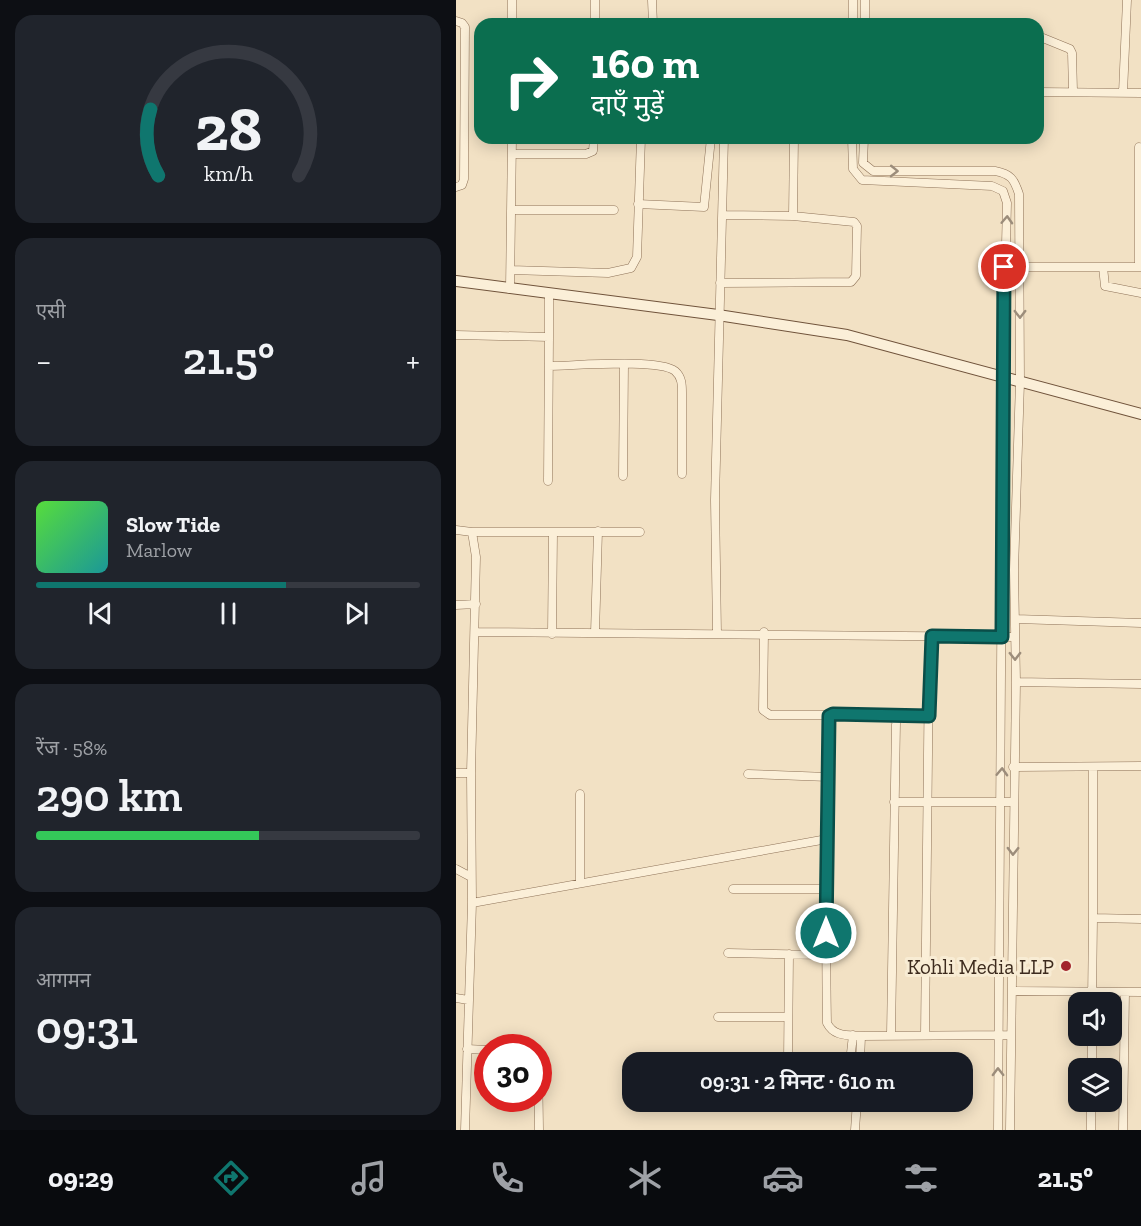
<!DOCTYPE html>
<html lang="hi">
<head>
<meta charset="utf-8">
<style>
  body { margin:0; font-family:"Zilla Slab","Noto Sans Devanagari",serif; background:#20242c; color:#f1f3f6; height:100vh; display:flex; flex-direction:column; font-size:22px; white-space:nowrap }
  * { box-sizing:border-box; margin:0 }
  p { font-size:20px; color:#9ea1a6 }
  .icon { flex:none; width:33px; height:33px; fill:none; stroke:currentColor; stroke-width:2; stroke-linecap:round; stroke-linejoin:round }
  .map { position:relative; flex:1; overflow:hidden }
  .sheet { display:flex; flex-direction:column; gap:15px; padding:15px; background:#0d0f14; width:456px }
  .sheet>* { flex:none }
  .hud { position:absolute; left:18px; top:18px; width:570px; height:126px; border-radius:18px; box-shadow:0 3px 15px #0003; background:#0b6e4f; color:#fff; overflow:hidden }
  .tools { position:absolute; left:612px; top:992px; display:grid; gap:12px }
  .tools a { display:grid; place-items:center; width:54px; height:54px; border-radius:12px; background:#171b24; box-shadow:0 3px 15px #0003; font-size:30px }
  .speed { position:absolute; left:18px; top:1034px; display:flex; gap:12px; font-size:30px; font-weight:700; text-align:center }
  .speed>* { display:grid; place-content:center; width:78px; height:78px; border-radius:50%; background:#171b24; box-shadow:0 3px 15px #0003; line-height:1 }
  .speed .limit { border:9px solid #d22; background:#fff; color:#111 }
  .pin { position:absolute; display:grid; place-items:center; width:51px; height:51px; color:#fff; margin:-26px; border:3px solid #fff; border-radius:50%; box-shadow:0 2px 6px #0007 }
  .me { position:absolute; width:66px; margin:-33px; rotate:0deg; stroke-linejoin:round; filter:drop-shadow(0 0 4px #0008) }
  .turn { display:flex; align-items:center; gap:21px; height:126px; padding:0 18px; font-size:27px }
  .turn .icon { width:78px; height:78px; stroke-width:2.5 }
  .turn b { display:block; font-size:42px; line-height:51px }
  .big { font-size:45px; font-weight:600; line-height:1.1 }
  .sheet .card { flex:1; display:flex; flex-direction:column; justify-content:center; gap:9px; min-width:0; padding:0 21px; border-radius:18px; background:#20242c }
  .sheet .dial { align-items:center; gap:0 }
  .dial svg { height:156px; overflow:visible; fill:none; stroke:#363941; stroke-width:7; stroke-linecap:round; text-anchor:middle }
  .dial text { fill:#f1f3f6; stroke:none }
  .song { display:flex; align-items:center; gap:18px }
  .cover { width:72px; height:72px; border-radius:9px; background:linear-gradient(135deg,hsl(110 70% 55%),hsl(180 70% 35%)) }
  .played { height:6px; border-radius:3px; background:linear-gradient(90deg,#0f766e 65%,#363941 65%) }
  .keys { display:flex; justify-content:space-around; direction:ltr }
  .heat { display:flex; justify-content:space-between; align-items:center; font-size:33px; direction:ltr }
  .charge { height:9px; border-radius:4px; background:linear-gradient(90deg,#34c759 58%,#363941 0) }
  .trip { position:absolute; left:166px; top:1052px; width:351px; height:60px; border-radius:18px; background:#171b24; box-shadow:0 3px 15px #0003; font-weight:600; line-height:60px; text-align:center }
  .tabs { display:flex; height:96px; justify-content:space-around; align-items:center; background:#090b0e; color:#9ea1a6 }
  .tabs .icon { width:42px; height:42px }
  .tabs .selected { color:#0f766e }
  .tabs b { font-size:27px; color:#f1f3f6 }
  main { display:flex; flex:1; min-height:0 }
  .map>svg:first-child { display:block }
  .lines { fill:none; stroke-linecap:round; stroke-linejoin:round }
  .street-casing { stroke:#8e7258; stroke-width:9 }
  .secondary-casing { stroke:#70533b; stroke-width:12 }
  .street { stroke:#fbefd8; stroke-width:8 }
  .secondary { stroke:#fbefd8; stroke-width:10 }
  .oneway { stroke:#9c8d7b }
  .route-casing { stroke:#0a4d48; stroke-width:15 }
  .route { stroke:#0f766e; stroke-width:10 }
  .poi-dot { fill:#a2232b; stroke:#f8ecd4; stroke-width:2 }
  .labels { text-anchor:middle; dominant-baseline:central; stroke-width:6; stroke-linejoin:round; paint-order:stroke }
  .poi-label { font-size:21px; fill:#3d2b1e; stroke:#f8ecd4; text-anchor:end }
</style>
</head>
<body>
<main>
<section class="sheet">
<div class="card dial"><svg viewBox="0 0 100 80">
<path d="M14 69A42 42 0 1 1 86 69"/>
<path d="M14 69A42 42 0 0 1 10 35" stroke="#0f766e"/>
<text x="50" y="56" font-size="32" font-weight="700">28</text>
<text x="50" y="72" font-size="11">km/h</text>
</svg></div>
<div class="card"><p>एसी</p>
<div class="heat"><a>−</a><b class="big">21.5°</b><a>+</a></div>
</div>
<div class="card">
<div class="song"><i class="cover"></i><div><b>Slow Tide</b><p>Marlow</p></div></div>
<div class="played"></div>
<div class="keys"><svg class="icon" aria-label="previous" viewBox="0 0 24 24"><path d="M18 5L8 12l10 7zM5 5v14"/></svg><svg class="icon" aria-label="pause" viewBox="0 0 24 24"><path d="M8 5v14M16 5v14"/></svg><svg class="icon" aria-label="next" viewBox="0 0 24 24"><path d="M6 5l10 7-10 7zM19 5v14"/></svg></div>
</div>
<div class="card"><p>रेंज · 58%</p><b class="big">290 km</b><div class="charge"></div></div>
<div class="card"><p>आगमन</p><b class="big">09:31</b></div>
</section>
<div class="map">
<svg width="685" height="1130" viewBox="0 0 685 1130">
  <rect width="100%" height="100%" fill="#f2e1c4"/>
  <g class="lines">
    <g class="street-casing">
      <path id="street" d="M56,0v24
        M196,0l1,24
        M397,0v24
        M0,21l6,2 3,4 -1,152 -2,6 -6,2
        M139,24v-24
        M409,24v-24
        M582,36l32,13 2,4 1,38
        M582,92l103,1
        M667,93l4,-93
        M396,138l1,31 9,11 130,6 11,5 4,12 -4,166 -5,761
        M408,138l-1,25 10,8h122c16,3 19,8 24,23l1,188 -6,188 2,112 -6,448
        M56,154h74l7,-3 1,-13
        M182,204l66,3 7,-69
        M55,210h103
        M337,216l1,-78
        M548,267h137
        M647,267l2,19 36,7
        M683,267v-120
        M55,270l97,3 23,-5 6,-11 4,-119
        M264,283l131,-1 5,-6 1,-50 -3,-4 -61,-6 -70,-1
        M54,289l2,-151
        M0,335l93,2v-43
        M93,366c24,0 110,-8 126,5 7,6 7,14 7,22v81
        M167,476l1,-112
        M92,481l1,-144
        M0,530l16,2 4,25 -5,216 1,130 -7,227
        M16,532h168
        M0,605l20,-1
        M559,619l126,4
        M19,632l540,5
        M308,632l-1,78 7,5h61
        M139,633l3,-102
        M96,634l1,-102
        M261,634l-2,-134 9,-362
        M560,682l125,2
        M438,716l35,-1
        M557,767l128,-1
        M0,773h15
        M292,774l80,3
        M124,794v88
        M438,802h119
        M0,869l15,8
        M277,889h93
        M16,903l355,-64
        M637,918v-151
        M272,953l98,2
        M556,991l129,1
        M0,998l12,2
        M636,1002l1,-84 48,1
        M262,1017h70
        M435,1035l5,-313 -5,-7 -58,-1 -4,4c-2,102 -4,203 -2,305 7,14 21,12 34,13l150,-1
        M469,1035l4,-374 3,-25
        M11,1049l21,1
        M82,1058l1,72
        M332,1062l1,-108
        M394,1062l3,-27
        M404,1062l1,-26
        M636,1068v-33
        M399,1130l2,-29
        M635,1130v-29
        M667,1130l2,-138"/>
    </g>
    <g class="secondary-casing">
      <path id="secondary" d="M0,281l262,34 129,20 294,79"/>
    </g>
    <use href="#street" class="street"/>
    <use href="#secondary" class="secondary"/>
  </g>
  <defs><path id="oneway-chevron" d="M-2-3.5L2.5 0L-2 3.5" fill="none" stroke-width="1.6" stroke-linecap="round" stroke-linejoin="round" transform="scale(1.5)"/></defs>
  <g class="oneway">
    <use href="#oneway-chevron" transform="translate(438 171) rotate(1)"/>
    <use href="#oneway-chevron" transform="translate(551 220) rotate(-87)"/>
    <use href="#oneway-chevron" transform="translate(564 314) rotate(90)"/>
    <use href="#oneway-chevron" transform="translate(559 656) rotate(89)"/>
    <use href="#oneway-chevron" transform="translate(546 772) rotate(-88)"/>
    <use href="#oneway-chevron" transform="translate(557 851) rotate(91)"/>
    <use href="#oneway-chevron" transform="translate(542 1072) rotate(-91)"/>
  </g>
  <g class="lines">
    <g class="route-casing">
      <path id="route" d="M370,933l3,-217 4,-2 96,2 3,-80 70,1 2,-370"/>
    </g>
    <use href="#route" class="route"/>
  </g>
  <circle class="poi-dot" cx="610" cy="966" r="6"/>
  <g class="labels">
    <g class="poi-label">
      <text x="598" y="966">Kohli Media LLP</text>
    </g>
  </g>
</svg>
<div class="tools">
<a><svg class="icon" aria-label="sound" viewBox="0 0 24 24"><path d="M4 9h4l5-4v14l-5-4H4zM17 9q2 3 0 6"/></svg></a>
<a><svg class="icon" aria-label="layers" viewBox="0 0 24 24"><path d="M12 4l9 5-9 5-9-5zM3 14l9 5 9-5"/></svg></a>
</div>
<div class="speed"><div class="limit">30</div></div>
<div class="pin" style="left:548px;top:267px;background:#d93025"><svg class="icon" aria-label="arrive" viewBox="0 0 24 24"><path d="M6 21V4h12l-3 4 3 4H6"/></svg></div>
<svg class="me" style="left:370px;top:933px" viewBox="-20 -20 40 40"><circle r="17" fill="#0f766e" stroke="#fff" stroke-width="3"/><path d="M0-11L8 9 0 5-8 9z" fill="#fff"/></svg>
<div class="trip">09:31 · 2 मिनट · 610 m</div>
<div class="hud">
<div class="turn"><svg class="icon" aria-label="right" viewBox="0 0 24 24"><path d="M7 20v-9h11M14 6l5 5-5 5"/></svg><div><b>160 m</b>दाएँ मुड़ें</div></div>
</div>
</div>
</main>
<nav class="tabs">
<b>09:29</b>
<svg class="icon selected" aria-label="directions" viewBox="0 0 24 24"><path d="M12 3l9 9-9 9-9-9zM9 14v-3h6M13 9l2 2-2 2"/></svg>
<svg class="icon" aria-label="music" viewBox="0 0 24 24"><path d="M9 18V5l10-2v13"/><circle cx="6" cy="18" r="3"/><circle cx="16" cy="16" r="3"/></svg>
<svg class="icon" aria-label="phone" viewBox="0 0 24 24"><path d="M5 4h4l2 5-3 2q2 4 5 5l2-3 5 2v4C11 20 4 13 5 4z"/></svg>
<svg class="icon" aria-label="climate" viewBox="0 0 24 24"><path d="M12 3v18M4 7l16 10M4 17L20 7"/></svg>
<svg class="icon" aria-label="car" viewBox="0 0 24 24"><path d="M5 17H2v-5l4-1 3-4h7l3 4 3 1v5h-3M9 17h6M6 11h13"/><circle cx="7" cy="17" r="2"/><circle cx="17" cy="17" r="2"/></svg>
<svg class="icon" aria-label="filters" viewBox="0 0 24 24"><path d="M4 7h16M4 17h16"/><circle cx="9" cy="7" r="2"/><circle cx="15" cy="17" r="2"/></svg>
<b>21.5°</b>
</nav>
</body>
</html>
